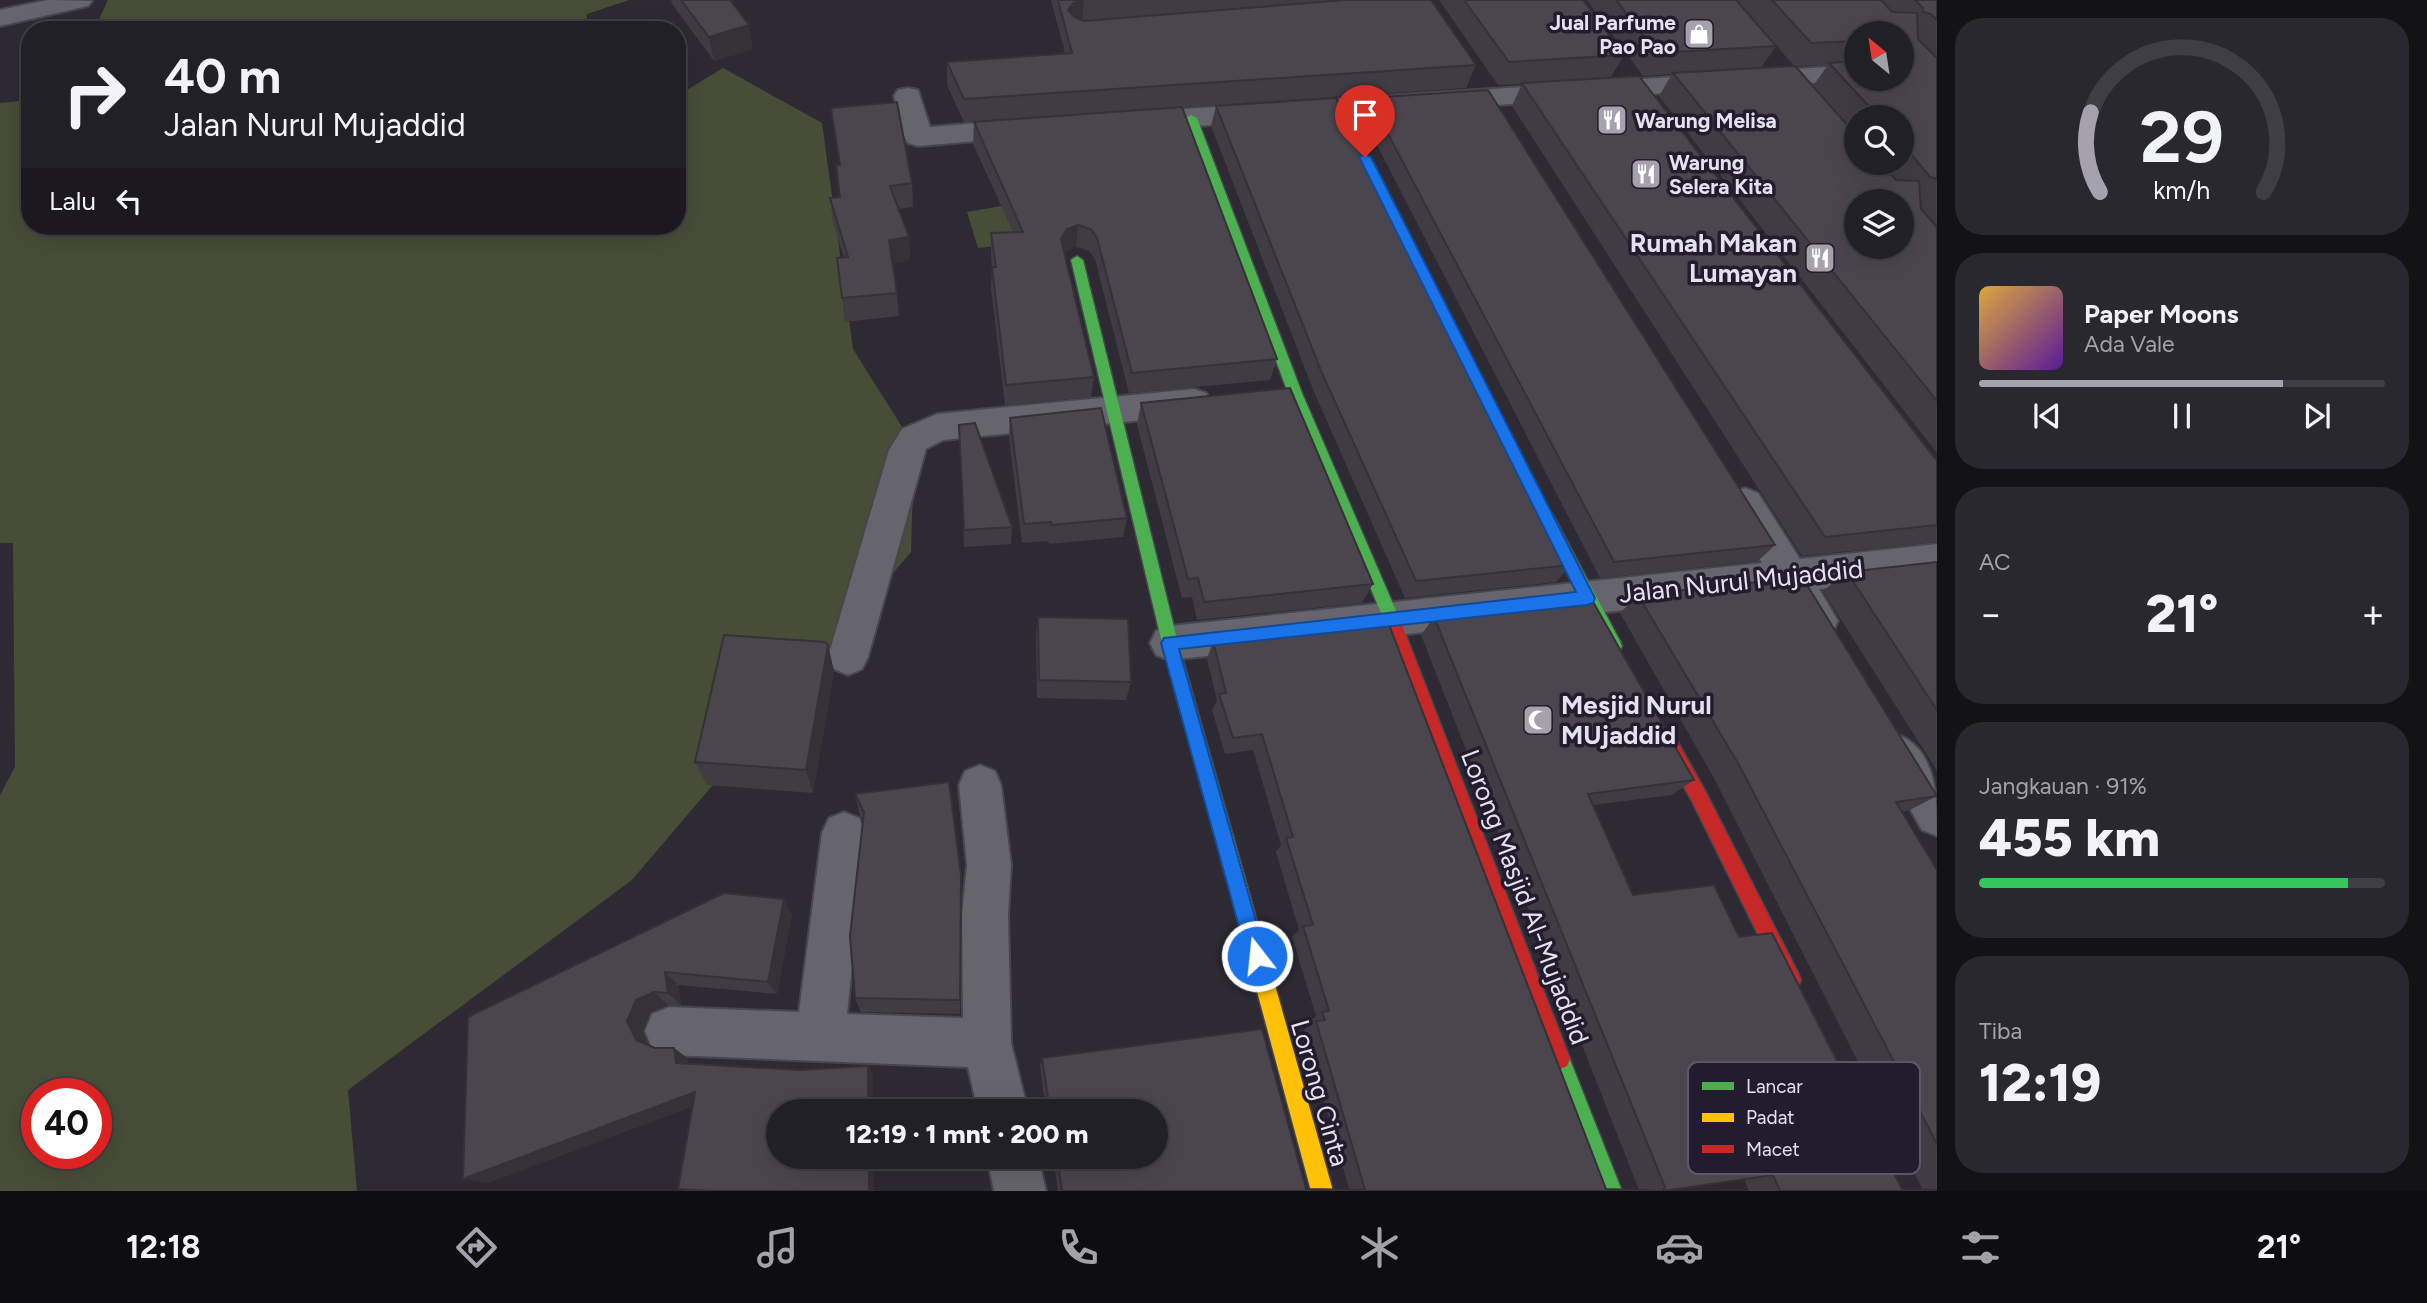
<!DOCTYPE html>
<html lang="id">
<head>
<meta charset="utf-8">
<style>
  body { margin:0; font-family:Figtree,sans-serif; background:#2a282f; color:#f1f3f6; height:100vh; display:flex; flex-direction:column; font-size:26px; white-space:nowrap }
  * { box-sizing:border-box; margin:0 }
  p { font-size:23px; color:#a2a3a7 }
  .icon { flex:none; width:38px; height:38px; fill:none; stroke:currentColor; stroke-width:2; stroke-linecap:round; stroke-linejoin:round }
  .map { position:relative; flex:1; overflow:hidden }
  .details { display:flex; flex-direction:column; gap:18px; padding:18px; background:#131215; width:490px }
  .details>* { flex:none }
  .hud { position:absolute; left:21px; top:21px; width:665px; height:214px; border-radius:28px; box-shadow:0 7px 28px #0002,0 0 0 2px #3f3e44; background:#222027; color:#f1f3f6; overflow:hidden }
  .needle { width:46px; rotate:330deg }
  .controls { position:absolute; left:1844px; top:21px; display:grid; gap:14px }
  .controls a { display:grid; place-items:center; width:70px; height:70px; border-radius:50%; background:#222027; box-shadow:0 7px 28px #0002,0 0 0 2px #3f3e44; font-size:35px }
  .speed { position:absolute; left:21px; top:1078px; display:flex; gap:14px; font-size:35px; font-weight:700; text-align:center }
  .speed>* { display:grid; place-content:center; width:91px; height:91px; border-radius:50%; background:#222027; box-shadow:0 7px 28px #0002,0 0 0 2px #3f3e44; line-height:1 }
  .speed .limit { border:10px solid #d22; background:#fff; color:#111 }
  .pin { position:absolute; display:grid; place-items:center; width:60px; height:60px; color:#fff; margin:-72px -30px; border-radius:50% 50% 50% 0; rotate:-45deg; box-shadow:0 0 7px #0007 }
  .pin .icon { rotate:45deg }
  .me { position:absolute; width:77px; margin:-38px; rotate:344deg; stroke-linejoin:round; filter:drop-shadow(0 0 5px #0008) }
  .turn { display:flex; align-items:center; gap:24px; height:147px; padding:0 28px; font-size:32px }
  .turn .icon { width:91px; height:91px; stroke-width:2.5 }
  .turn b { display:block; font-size:49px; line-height:60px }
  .then { display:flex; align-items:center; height:66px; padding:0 28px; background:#0003; gap:14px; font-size:26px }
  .big { font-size:52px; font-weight:800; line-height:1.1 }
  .details .tile { flex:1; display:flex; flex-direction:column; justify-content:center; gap:10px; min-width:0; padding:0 24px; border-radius:28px; background:#2a282f }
  .details .dial { align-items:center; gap:0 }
  .dial svg { height:182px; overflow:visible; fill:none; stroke:#3f3e44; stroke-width:7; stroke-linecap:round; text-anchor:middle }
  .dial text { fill:#f1f3f6; stroke:none }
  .song { display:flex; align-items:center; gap:21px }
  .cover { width:84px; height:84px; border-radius:10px; background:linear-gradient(135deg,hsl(40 70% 55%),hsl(270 70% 35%)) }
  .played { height:7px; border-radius:4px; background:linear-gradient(90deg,#a5a2ae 75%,#3f3e44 75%) }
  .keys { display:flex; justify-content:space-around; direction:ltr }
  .heat { display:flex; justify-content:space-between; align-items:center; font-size:38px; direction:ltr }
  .charge { height:10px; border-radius:5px; background:linear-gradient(90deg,#34c759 91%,#3f3e44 0) }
  .trip { position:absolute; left:766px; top:1099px; width:402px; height:70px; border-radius:35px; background:#222027; box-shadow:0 7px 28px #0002,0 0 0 2px #3f3e44; font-weight:800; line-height:70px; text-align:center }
  .menu { display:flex; height:112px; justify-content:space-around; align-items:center; background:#0e0d10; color:#a2a3a7 }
  .menu .icon { width:49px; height:49px }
  .menu .active { color:#a5a2ae }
  .menu b { font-size:32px; color:#f1f3f6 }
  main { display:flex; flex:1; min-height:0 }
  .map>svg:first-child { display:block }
  .green { fill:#474d37; fill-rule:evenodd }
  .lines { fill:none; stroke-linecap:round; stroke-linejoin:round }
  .street-casing { stroke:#47454d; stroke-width:4 }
  .fast-casing { stroke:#47454d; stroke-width:3 }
  .slow-casing { stroke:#47454d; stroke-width:3 }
  .jam-casing { stroke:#47454d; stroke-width:3 }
  .street { fill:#66646c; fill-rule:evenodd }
  .fast { fill:#4caf50; fill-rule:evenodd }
  .slow { fill:#ffc107; fill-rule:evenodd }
  .jam { fill:#c62828; fill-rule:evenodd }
  .wall { fill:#403c43; fill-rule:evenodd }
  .shaded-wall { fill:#343137 }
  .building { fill:#4b464e; stroke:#343137; stroke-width:2; fill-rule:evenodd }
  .route { fill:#1a73e8; stroke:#114b97; stroke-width:2 }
  .labels { text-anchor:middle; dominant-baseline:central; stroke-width:7; stroke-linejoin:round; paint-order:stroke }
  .far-poi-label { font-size:21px; font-weight:bold; fill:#e5e2ef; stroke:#221c2e; text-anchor:start }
  .poi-label { font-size:26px; font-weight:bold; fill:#e5e2ef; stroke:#221c2e; text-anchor:end }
  .street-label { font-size:26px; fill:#e5e2ef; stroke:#221c2e }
  .key { fill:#221c2e; stroke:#5c5768; stroke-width:2 }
  .key-label { font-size:19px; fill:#e5e2ef }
</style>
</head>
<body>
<main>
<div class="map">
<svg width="1937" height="1191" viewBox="0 0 1937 1191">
  <rect width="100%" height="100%" fill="#2d2a34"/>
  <path class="green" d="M108,0h521l-42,14 -1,16h-492z
    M723,68l99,55 31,226 61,97 -3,106 -279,328 -284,210 9,101h-357v-396l15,-28 -2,-224h-13v-440l30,-3v126h647v-130zM37,1094h59v59h-59z
    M1058,196l13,42 -93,10 -11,-36z"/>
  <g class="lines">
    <g class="street-casing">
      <path id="street" d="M48,0l44,1 -4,5 -88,20v-16z
        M1857,65v14h9l-712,50 -10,-3 -4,-6 4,-6 10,-3z
        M908,88l10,2 12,37 94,-8 10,3 4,6 -4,6 -10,3 -106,9 -10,-3 -4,-6 -10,-41 4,-6z
        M1194,389l12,4 5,9 -5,9 -12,4 -251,25 -17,9 -58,208 -6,12 -14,6 -14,-6 -6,-12 61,-207 13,-21 35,-15z
        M1745,488l13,5 42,66 137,-15v32l-118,13 19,32 -6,12c-32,11 -38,-17 -52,-40l-610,67 -14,-5 -6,-12 6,-12 14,-5 592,-63 -35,-60 5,-10z
        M1901,736c36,17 36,62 36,100l-15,-6 -42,-74 6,-14z
        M980,765l15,6 6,14 10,80 -3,50 3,128 17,68h-50l-10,-44 -299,-12 -17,-7 -7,-17 7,-17 17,-7 130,5 23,-179 7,-15 15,-6 15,6 7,15 -19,181 116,4 -1,-103 5,-50 -8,-80 6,-14z
        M987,1157h51l8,34h-52z"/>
    </g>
    <g class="fast-casing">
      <path id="fast" d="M1191,115l6,3 105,275 98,227 -2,5 -6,2 -6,-2 -2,-5 -96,-227 -103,-275z
        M1077,256l6,4 95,383 55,193 -3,6 -6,3 -6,-3 -3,-6 -53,-193 -91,-383z
        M1548,513l5,2 67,126 2,5 -2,5 -6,2 -6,-2 -68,-132z
        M1560,1049l7,3 55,139h-22l-50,-132 3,-7z"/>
    </g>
    <g class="slow-casing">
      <path id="slow" d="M1224,827l6,3 3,6 100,355h-22l-96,-355 3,-6z"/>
    </g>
    <g class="jam-casing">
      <path id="jam" d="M1392,613l6,2 2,5 170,439 -3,7 -7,3 -7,-3 -3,-7 -166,-439 2,-5z
        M1666,730l6,2 32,57 94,184 3,7 -3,7 -7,3 -7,-3 -92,-186 -32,-57 -3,-6 3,-6z"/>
    </g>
    <use href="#street" class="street"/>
    <use href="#fast" class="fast"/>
    <use href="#slow" class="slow"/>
    <use href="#jam" class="jam"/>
  </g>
  <path class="wall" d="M671,0h59l23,49 -39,12 -42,-57z
    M1051,0h380l45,65 -10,23 -284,19 95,252 -7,21 -141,13 -34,-134 -6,-8 -13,-4 -11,4 -1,1 30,125 -3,20 -86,8 -14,-117 1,-21 -1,-12v-22l22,-1 -40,-88 1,-22 194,-14 -204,14 -17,-37v-23l118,-9z
    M1439,0h144l41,55 -13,22 326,384v81l-135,14 -290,-450 10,-22 -24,1z
    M1587,0h149l40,46 -15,22 33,-2 -57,-66h200v226l-17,-19 1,2 16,18v226l-278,-357 13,-22 -29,2zM1857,33h45v46h-45zM1828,65l-15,21 -18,-20zM1857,117h45v46h-45z
    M1369,98l406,447 -17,16 -158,17 -238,-462z
    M1216,106l355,459 -15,17 -151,16 -91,-206 -103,-266z
    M831,108l81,75 1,24 -14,2 10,28 1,23 -18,3 5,30 2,23 -54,6 -8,-64h7l-11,-36 -3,-24 10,-1 -1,-32z
    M1141,403l232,181 -11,19 -165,17 -5,-23 -10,1 -45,-173z
    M1010,418l117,100 -4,19 -74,7 -1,-3 -26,2 -13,-105z
    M959,425l53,102 -1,17 -47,3z
    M1937,562v209l-114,-180 24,-19z
    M1802,577l135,219 -29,15 -6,1 35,58v321h-188l-5,-12 -81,12h-605l-5,-34h104v-46h-111l-6,-45 2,-8 220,-29 44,160h43l-45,-159 7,-5 -1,-4 6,-5 -24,-79 7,-7 -23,-78 5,-7 -28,-95 -28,4 -13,-44 5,-10 -10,-41 6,-18 175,-19 218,567 33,1 -218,-555 13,-18 158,-17 102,180 -22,15 -79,10 40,90 81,-10 25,52 33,-4 130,256 21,1 -208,-410 -95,-167 18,-18z
    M1038,617l93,65 -5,18 -89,-2 -1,-62z
    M828,645l6,27 -21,121 -106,-8 -12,-23z
    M855,794l106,81 -1,139 -99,-2 -6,-14 8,-177 -3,-5z
    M792,914l-15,80 -99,-9 3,20h-13l-17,7 -8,20 6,13 6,3h19l13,10 1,5 112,7 68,-4 5,9 -94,82h94l1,34h-188l-8,-2 15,-83 -206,77 -19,-166z"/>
  <path class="shaded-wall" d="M1082,0h2l-2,22 -11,4 -5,7 2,-23 5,-7z
    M749,25l4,24 -39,12 -5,-24z
    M1078,225l-2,22 -11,4 -6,10 2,-22 6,-10z
    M909,237l1,23 -19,4 -2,-24z
    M828,645l6,27 -21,121 -7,-23z
    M784,899l8,15 -15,80 -9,-12z
    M665,972l13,13 3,20 -13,-12z
    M654,992l14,13 -17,7 -8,20 8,18 -15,-10 -9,-19 9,-21z
    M674,1048l13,10 2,14 -13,-9z
    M868,1066l5,9v36h-5z
    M695,1092l13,8 -221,83 -24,-4z
    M869,1157h4l1,34h-5z"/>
  <path class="building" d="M681,0h49l19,25 -40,12z
    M1058,0h24l-9,3 -5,7 6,7 10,4 262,-21h85l45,65 -512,34 -17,-37 125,-9z
    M1464,0h119l41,55 -115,7z
    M1616,0h120l40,46 -120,7z
    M1772,0h109l11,12 25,1 1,26 19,19v122l-2,-2 -5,-1 -28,-34v-26h-25v-2l-48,-52 28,-2v18h45v-46h-45v8l-46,2z
    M1915,0h22v20l-6,-6 -8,-2v-4z
    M1795,66l62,70v27h23l16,17 23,1 2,28 16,18v174l-264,-328zM1857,201h45v46h-45z
    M1639,76l298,385v64l-112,12 -303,-454z
    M1488,90l287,455 -161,17 -245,-464z
    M1336,98l235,467 -155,16 -94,-208 -106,-267z
    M897,102l15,81 -22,3 19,51 -20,3 8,53 -55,5 -5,-40 11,-1 -18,-59 10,-1 -4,-32h4l-9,-57z
    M1182,107l95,252 -145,14 -35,-135 -6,-9 -13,-4 -11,4 -6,10 33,138 -88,8 -14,-118h4l-5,-34 32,-1 -49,-110z
    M1290,388l83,196 -169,18 -6,-24 -10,1 -47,-176z
    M1101,408l26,110 -76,7v-3l-27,2 -14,-106z
    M975,423l37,104 -48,3 -5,-105z
    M1937,562v148l-90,-138z
    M1802,577l135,219 -41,6 41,68v274l-198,-379 -101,-170z
    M1592,600l102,180 -106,14 45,101 81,-10 25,52 33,-4 130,256 35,1v1h-157l-7,-16 -110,16h-601l-5,-34h100v-46h-107l-8,-53 220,-29 44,160 59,1 -49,-169 9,-1 -3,-8 7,-1 -26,-85 10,-1 -27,-87 7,-1 -31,-103 -29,4 -14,-44 7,-1 -13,-52 175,-19 218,567 56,2 3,-4 -231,-570z
    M1038,617l90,2 3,63 -92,-2z
    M724,635l101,7 3,3 -22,125 -111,-8z
    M949,782l12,93 -1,125 -105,-2 -5,-62 14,-124 -9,-18z
    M724,893l60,6 -16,83 -103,-10 3,21 -14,-1 -18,8 -9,21 9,19 19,8h19l2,15 124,7 68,-4v45h-89v46h90v34h-157l-34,-2 17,-97 -232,87 5,-162z"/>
  <path class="route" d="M1365,154l6,3 224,441 -2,5 -6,2 -408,44 87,307 -3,7 -6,3 -7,-3 -3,-7 -86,-313 3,-5 412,-46 -217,-435z"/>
  <defs>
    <g id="shop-square" transform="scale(1.575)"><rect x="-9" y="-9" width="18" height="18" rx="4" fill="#a5a2ae" stroke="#221c2e"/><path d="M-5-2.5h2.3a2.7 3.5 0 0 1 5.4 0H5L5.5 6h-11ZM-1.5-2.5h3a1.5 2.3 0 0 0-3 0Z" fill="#fff"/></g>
    <g id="restaurant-square" transform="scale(1.575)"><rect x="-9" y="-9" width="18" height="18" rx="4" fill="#a5a2ae" stroke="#221c2e"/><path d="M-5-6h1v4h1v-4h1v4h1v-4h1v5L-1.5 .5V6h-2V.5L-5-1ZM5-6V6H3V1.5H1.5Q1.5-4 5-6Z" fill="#fff"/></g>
    <g id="mosque-square" transform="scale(1.575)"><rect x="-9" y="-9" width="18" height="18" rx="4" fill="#a5a2ae" stroke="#221c2e"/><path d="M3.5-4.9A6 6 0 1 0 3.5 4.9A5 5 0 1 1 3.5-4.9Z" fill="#fff"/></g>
  </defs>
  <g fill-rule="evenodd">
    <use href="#shop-square" x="1699" y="34"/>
    <use href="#restaurant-square" x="1612" y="120"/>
    <use href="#restaurant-square" x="1646" y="174"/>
    <use href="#restaurant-square" x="1820" y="258"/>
    <use href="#mosque-square" x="1538" y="720"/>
  </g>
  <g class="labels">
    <g class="far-poi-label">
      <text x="1676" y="22" text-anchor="end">Jual Parfume<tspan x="1676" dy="24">Pao Pao</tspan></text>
      <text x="1635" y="120">Warung Melisa</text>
      <text x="1669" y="162">Warung<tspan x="1669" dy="24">Selera Kita</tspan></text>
    </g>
    <g class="poi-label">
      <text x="1797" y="243">Rumah Makan<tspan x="1797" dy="30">Lumayan</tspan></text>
      <text x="1561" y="705" text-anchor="start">Mesjid Nurul<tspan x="1561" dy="30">MUjaddid</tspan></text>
    </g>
    <g class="street-label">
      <text transform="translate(1741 581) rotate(-6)">Jalan Nurul Mujaddid</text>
      <text transform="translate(1525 897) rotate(69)">Lorong Masjid Al-Mujaddid</text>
      <text transform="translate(1320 1093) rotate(74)">Lorong Cinta</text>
    </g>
  </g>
  <rect x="1688" y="1062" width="232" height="112" rx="10" class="key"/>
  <rect x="1702" y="1082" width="32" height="8" fill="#4caf50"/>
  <rect x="1702" y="1113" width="32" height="9" fill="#ffc107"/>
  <rect x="1702" y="1145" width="32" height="8" fill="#c62828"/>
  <g class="key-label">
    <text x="1746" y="1093">Lancar</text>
    <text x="1746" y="1124">Padat</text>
    <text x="1746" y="1156">Macet</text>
  </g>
</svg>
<div class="controls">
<a><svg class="needle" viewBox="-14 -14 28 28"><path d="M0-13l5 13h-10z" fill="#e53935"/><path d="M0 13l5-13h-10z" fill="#a2a3a7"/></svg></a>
<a><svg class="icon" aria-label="search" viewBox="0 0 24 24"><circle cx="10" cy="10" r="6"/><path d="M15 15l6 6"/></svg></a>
<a><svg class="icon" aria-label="layers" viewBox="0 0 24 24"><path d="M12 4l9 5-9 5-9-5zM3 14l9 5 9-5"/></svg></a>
</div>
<div class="speed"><div class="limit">40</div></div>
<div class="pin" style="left:1365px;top:157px;background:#d93025"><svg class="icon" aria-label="arrive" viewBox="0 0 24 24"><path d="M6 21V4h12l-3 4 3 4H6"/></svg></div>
<svg class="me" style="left:1257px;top:956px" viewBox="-20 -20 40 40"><circle r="17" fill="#1a73e8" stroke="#fff" stroke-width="3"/><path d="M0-11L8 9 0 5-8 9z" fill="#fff"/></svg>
<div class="trip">12:19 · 1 mnt · 200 m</div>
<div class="hud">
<div class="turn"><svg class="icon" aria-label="right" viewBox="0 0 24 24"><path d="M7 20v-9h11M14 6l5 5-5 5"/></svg><div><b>40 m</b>Jalan Nurul Mujaddid</div></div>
<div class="then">Lalu<svg class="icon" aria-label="left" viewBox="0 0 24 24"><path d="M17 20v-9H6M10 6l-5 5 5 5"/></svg></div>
</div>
</div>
<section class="details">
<div class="tile dial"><svg viewBox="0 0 100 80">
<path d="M14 69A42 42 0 1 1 86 69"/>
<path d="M14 69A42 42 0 0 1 10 34" stroke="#a5a2ae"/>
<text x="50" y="56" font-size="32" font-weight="700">29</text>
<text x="50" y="72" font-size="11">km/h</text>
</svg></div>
<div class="tile">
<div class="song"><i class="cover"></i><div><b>Paper Moons</b><p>Ada Vale</p></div></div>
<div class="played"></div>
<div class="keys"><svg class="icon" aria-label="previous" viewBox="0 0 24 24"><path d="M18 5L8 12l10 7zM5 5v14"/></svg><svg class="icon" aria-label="pause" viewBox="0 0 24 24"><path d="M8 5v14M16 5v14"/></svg><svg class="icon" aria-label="next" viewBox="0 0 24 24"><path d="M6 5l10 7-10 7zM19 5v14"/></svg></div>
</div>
<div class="tile"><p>AC</p>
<div class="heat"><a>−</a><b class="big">21°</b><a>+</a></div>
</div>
<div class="tile"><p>Jangkauan · 91%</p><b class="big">455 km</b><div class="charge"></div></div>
<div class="tile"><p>Tiba</p><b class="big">12:19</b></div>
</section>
</main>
<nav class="menu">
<b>12:18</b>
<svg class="icon active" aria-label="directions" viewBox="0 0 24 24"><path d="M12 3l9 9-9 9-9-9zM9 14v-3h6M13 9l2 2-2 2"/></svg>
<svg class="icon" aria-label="music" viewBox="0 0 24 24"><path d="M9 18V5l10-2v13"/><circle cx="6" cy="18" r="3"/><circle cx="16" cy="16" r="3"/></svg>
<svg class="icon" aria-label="phone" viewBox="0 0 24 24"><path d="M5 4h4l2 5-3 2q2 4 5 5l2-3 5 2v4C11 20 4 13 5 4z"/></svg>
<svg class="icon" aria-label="climate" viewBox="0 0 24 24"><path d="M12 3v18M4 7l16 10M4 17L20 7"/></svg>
<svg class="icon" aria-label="car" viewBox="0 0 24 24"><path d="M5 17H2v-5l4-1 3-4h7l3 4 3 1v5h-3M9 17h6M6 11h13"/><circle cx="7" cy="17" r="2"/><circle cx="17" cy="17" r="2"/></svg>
<svg class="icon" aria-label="filters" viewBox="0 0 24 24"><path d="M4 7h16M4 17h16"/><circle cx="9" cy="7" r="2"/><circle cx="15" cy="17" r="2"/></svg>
<b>21°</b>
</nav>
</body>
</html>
